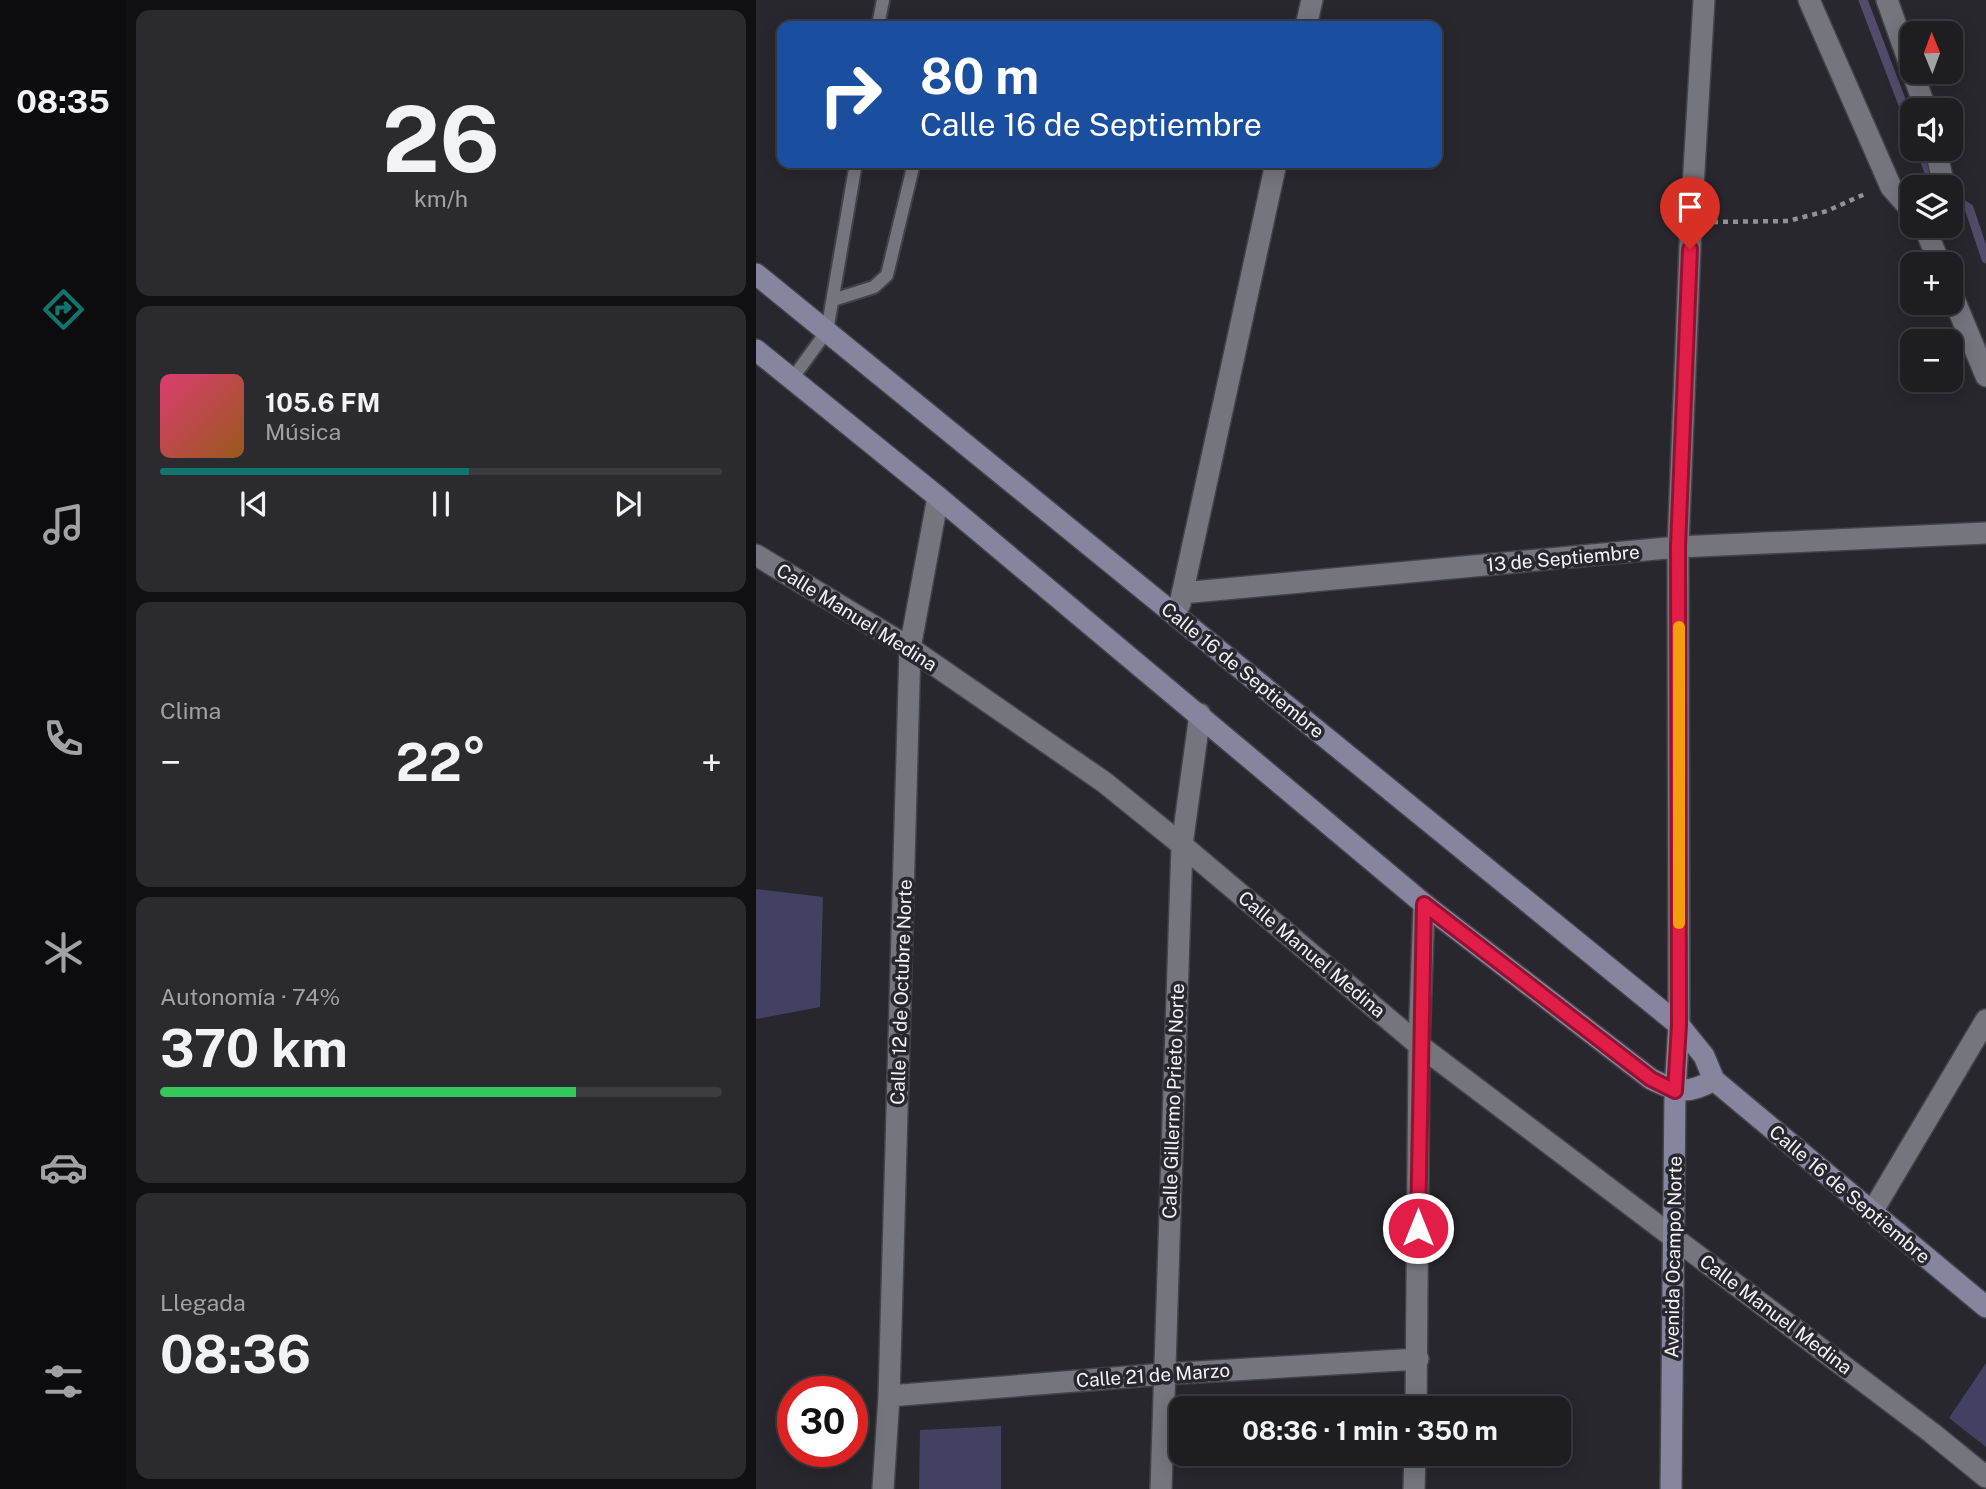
<!DOCTYPE html>
<html lang="es">
<head>
<meta charset="utf-8">
<style>
  body { margin:0; font-family:"Public Sans",sans-serif; background:#2a2a2f; color:#f1f3f6; height:100vh; display:flex; flex-direction:column; font-size:26px; white-space:nowrap }
  * { box-sizing:border-box; margin:0 }
  p { font-size:23px; color:#a0a2a5 }
  .icon { flex:none; width:38px; height:38px; fill:none; stroke:currentColor; stroke-width:2; stroke-linecap:round; stroke-linejoin:round }
  .map { position:relative; flex:1; overflow:hidden }
  .side { display:flex; flex-direction:column; gap:10px; padding:10px; background:#101013; width:630px }
  .side>* { flex:none }
  .guide { position:absolute; left:21px; top:21px; width:665px; height:147px; border-radius:14px; box-shadow:0 4px 18px #0003,0 0 0 2px #3b3b40; background:#1a4fa0; color:#fff; overflow:hidden }
  .needle { width:46px; rotate:359deg }
  .buttons { position:absolute; left:1144px; top:21px; display:grid; gap:14px }
  .buttons a { display:grid; place-items:center; width:63px; height:63px; border-radius:14px; background:#1d1d22; box-shadow:0 4px 18px #0003,0 0 0 2px #3b3b40; font-size:35px }
  .speed { position:absolute; left:21px; top:1376px; display:flex; gap:14px; font-size:35px; font-weight:700; text-align:center }
  .speed>* { display:grid; place-content:center; width:91px; height:91px; border-radius:50%; background:#1d1d22; box-shadow:0 4px 18px #0003,0 0 0 2px #3b3b40; line-height:1 }
  .speed .limit { border:10px solid #d22; background:#fff; color:#111 }
  .pin { position:absolute; display:grid; place-items:center; width:60px; height:60px; color:#fff; margin:-72px -30px; border-radius:50% 50% 50% 0; rotate:-45deg; box-shadow:0 0 7px #0007 }
  .pin .icon { rotate:45deg }
  .me { position:absolute; width:77px; margin:-38px; rotate:0deg; stroke-linejoin:round; filter:drop-shadow(0 0 5px #0008) }
  .turn { display:flex; align-items:center; gap:24px; height:147px; padding:0 28px; font-size:32px }
  .turn .icon { width:91px; height:91px; stroke-width:2.5 }
  .turn b { display:block; font-size:49px; line-height:60px }
  .big { font-size:52px; font-weight:700; line-height:1.1 }
  .side .widget { flex:1; display:flex; flex-direction:column; justify-content:center; gap:10px; min-width:0; padding:0 24px; border-radius:14px; background:#2a2a2f }
  .side .dial { align-items:center; gap:0 }
  .dial b { font-size:91px; line-height:1 }
  .song { display:flex; align-items:center; gap:21px }
  .cover { width:84px; height:84px; border-radius:10px; background:linear-gradient(135deg,hsl(340 70% 55%),hsl(30 70% 35%)) }
  .played { height:7px; border-radius:4px; background:linear-gradient(90deg,#0f766e 55%,#3b3b40 55%) }
  .keys { display:flex; justify-content:space-around; direction:ltr }
  .heat { display:flex; justify-content:space-between; align-items:center; font-size:38px; direction:ltr }
  .charge { height:10px; border-radius:5px; background:linear-gradient(90deg,#34c759 74%,#3b3b40 0) }
  .trip { position:absolute; left:413px; top:1396px; width:402px; height:70px; border-radius:14px; background:#1d1d22; box-shadow:0 4px 18px #0003,0 0 0 2px #3b3b40; font-weight:700; line-height:70px; text-align:center }
  main { display:flex; flex:1; min-height:0 }
  .dock { display:flex; flex-direction:column; width:126px; justify-content:space-around; align-items:center; background:#0c0c0e; color:#a0a2a5 }
  .dock .icon { width:49px; height:49px }
  .dock .on { color:#0f766e }
  .dock b { font-size:32px; color:#f1f3f6 }
  .map>svg:first-child { display:block }
  .green { fill:#424162 }
  .lines { fill:none; stroke-linecap:round; stroke-linejoin:round }
  .stream { stroke:#524b6a; stroke-width:9 }
  .lane-casing { stroke:#424248; stroke-width:16 }
  .street-casing { stroke:#424248; stroke-width:24 }
  .secondary-casing { stroke:#424248; stroke-width:24 }
  .path { stroke:#919196; stroke-width:4.5; stroke-dasharray:5 5; stroke-linecap:butt }
  .lane { stroke:#75757d; stroke-width:12 }
  .street { stroke:#75757d; stroke-width:21 }
  .secondary { stroke:#85859f; stroke-width:21 }
  .route-casing { stroke:#92132f; stroke-width:18 }
  .route { stroke:#e11d48; stroke-width:12 }
  .slow { stroke:#f59e0b; stroke-width:12 }
  .labels { text-anchor:middle; dominant-baseline:central; stroke-width:7; stroke-linejoin:round; paint-order:stroke }
  .street-label { font-size:19px; fill:#f3f3f7; stroke:#27272d }
</style>
</head>
<body>
<main>
<nav class="dock">
<b>08:35</b>
<svg class="icon on" aria-label="directions" viewBox="0 0 24 24"><path d="M12 3l9 9-9 9-9-9zM9 14v-3h6M13 9l2 2-2 2"/></svg>
<svg class="icon" aria-label="music" viewBox="0 0 24 24"><path d="M9 18V5l10-2v13"/><circle cx="6" cy="18" r="3"/><circle cx="16" cy="16" r="3"/></svg>
<svg class="icon" aria-label="phone" viewBox="0 0 24 24"><path d="M5 4h4l2 5-3 2q2 4 5 5l2-3 5 2v4C11 20 4 13 5 4z"/></svg>
<svg class="icon" aria-label="climate" viewBox="0 0 24 24"><path d="M12 3v18M4 7l16 10M4 17L20 7"/></svg>
<svg class="icon" aria-label="car" viewBox="0 0 24 24"><path d="M5 17H2v-5l4-1 3-4h7l3 4 3 1v5h-3M9 17h6M6 11h13"/><circle cx="7" cy="17" r="2"/><circle cx="17" cy="17" r="2"/></svg>
<svg class="icon" aria-label="filters" viewBox="0 0 24 24"><path d="M4 7h16M4 17h16"/><circle cx="9" cy="7" r="2"/><circle cx="15" cy="17" r="2"/></svg>
</nav>
<section class="side">
<div class="widget dial"><b>26</b><p>km/h</p></div>
<div class="widget">
<div class="song"><i class="cover"></i><div><b>105.6 FM</b><p>Música</p></div></div>
<div class="played"></div>
<div class="keys"><svg class="icon" aria-label="previous" viewBox="0 0 24 24"><path d="M18 5L8 12l10 7zM5 5v14"/></svg><svg class="icon" aria-label="pause" viewBox="0 0 24 24"><path d="M8 5v14M16 5v14"/></svg><svg class="icon" aria-label="next" viewBox="0 0 24 24"><path d="M6 5l10 7-10 7zM19 5v14"/></svg></div>
</div>
<div class="widget"><p>Clima</p>
<div class="heat"><a>−</a><b class="big">22°</b><a>+</a></div>
</div>
<div class="widget"><p>Autonomía · 74%</p><b class="big">370 km</b><div class="charge"></div></div>
<div class="widget"><p>Llegada</p><b class="big">08:36</b></div>
</section>
<div class="map">
<svg width="1230" height="1489" viewBox="0 0 1230 1489">
  <rect width="100%" height="100%" fill="#27272d"/>
  <path class="green" d="M0,889l67,8 -3,110 -64,12z
    M1230,1363v84l-37,-29z
    M245,1426v63h-82l1,-59z"/>
  <g class="lines">
    <path class="stream" d="M1107,0l50,131
      M1164,149l15,38
      M1195,197l18,11 17,51"/>
    <g class="lane-casing">
      <path id="lane" d="M122,26l5,-26
        M77,300l41,-13 13,-12 27,-112
        M36,379l35,-48 29,-168"/>
    </g>
    <g class="street-casing">
      <path id="street" d="M1053,0l82,187 22,25
        M1131,0l39,110
        M550,26l6,-26
        M1180,149l8,38
        M1168,226l16,38
        M1195,292l35,84
        M0,555l154,93 194,134 78,63 237,200 513,388 54,44
        M426,593l496,-46 308,-14
        M424,604l96,-441
        M923,1025l-1,-478 13,-325 13,-222
        M1116,1212l114,-192
        M133,1396l275,-22 254,-15
        M660,1409l3,-364 5,-141
        M127,1489l6,-93 21,-748 28,-151
        M405,1489l21,-644 18,-131
        M658,1489l1,-35"/>
    </g>
    <g class="secondary-casing">
      <path id="secondary" d="M0,274l923,751 25,31 10,24 272,227
        M0,350l182,147 486,407 227,175c27,13 36,16 63,1
        M915,1489l4,-398 4,-66"/>
    </g>
    <path class="path" d="M957,222l75,-1 39,-10 40,-18"/>
    <use href="#lane" class="lane"/>
    <use href="#street" class="street"/>
    <use href="#secondary" class="secondary"/>
  </g>
  <g class="lines">
    <g class="route-casing">
      <path id="route" d="M662,1228l6,-324 227,175 24,12 4,-66 -1,-478 12,-298"/>
    </g>
    <use href="#route" class="route"/>
    <path class="slow" d="M923,627v296"/>
  </g>
  <g class="labels">
    <g class="street-label">
      <text transform="translate(807 558) rotate(-5)">13 de Septiembre</text>
      <text transform="translate(101 617) rotate(32)">Calle Manuel Medina</text>
      <text transform="translate(487 670) rotate(39)">Calle 16 de Septiembre</text>
      <text transform="translate(556 954) rotate(40)">Calle Manuel Medina</text>
      <text transform="translate(145 992) rotate(-88)">Calle 12 de Octubre Norte</text>
      <text transform="translate(417 1101) rotate(-88)">Calle Gillermo Prieto Norte</text>
      <text transform="translate(1094 1194) rotate(40)">Calle 16 de Septiembre</text>
      <text transform="translate(917 1257) rotate(-89)">Avenida Ocampo Norte</text>
      <text transform="translate(1020 1314) rotate(37)">Calle Manuel Medina</text>
      <text transform="translate(397 1375) rotate(-4)">Calle 21 de Marzo</text>
    </g>
  </g>
</svg>
<div class="buttons">
<a><svg class="needle" viewBox="-14 -14 28 28"><path d="M0-13l5 13h-10z" fill="#e53935"/><path d="M0 13l5-13h-10z" fill="#a0a2a5"/></svg></a>
<a><svg class="icon" aria-label="sound" viewBox="0 0 24 24"><path d="M4 9h4l5-4v14l-5-4H4zM17 9q2 3 0 6"/></svg></a>
<a><svg class="icon" aria-label="layers" viewBox="0 0 24 24"><path d="M12 4l9 5-9 5-9-5zM3 14l9 5 9-5"/></svg></a>
<a>+</a>
<a>−</a>
</div>
<div class="speed"><div class="limit">30</div></div>
<div class="pin" style="left:934px;top:249px;background:#d93025"><svg class="icon" aria-label="arrive" viewBox="0 0 24 24"><path d="M6 21V4h12l-3 4 3 4H6"/></svg></div>
<svg class="me" style="left:662px;top:1228px" viewBox="-20 -20 40 40"><circle r="17" fill="#e11d48" stroke="#fff" stroke-width="3"/><path d="M0-11L8 9 0 5-8 9z" fill="#fff"/></svg>
<div class="trip">08:36 · 1 min · 350 m</div>
<div class="guide">
<div class="turn"><svg class="icon" aria-label="right" viewBox="0 0 24 24"><path d="M7 20v-9h11M14 6l5 5-5 5"/></svg><div><b>80 m</b>Calle 16 de Septiembre</div></div>
</div>
</div>
</main>
</body>
</html>
